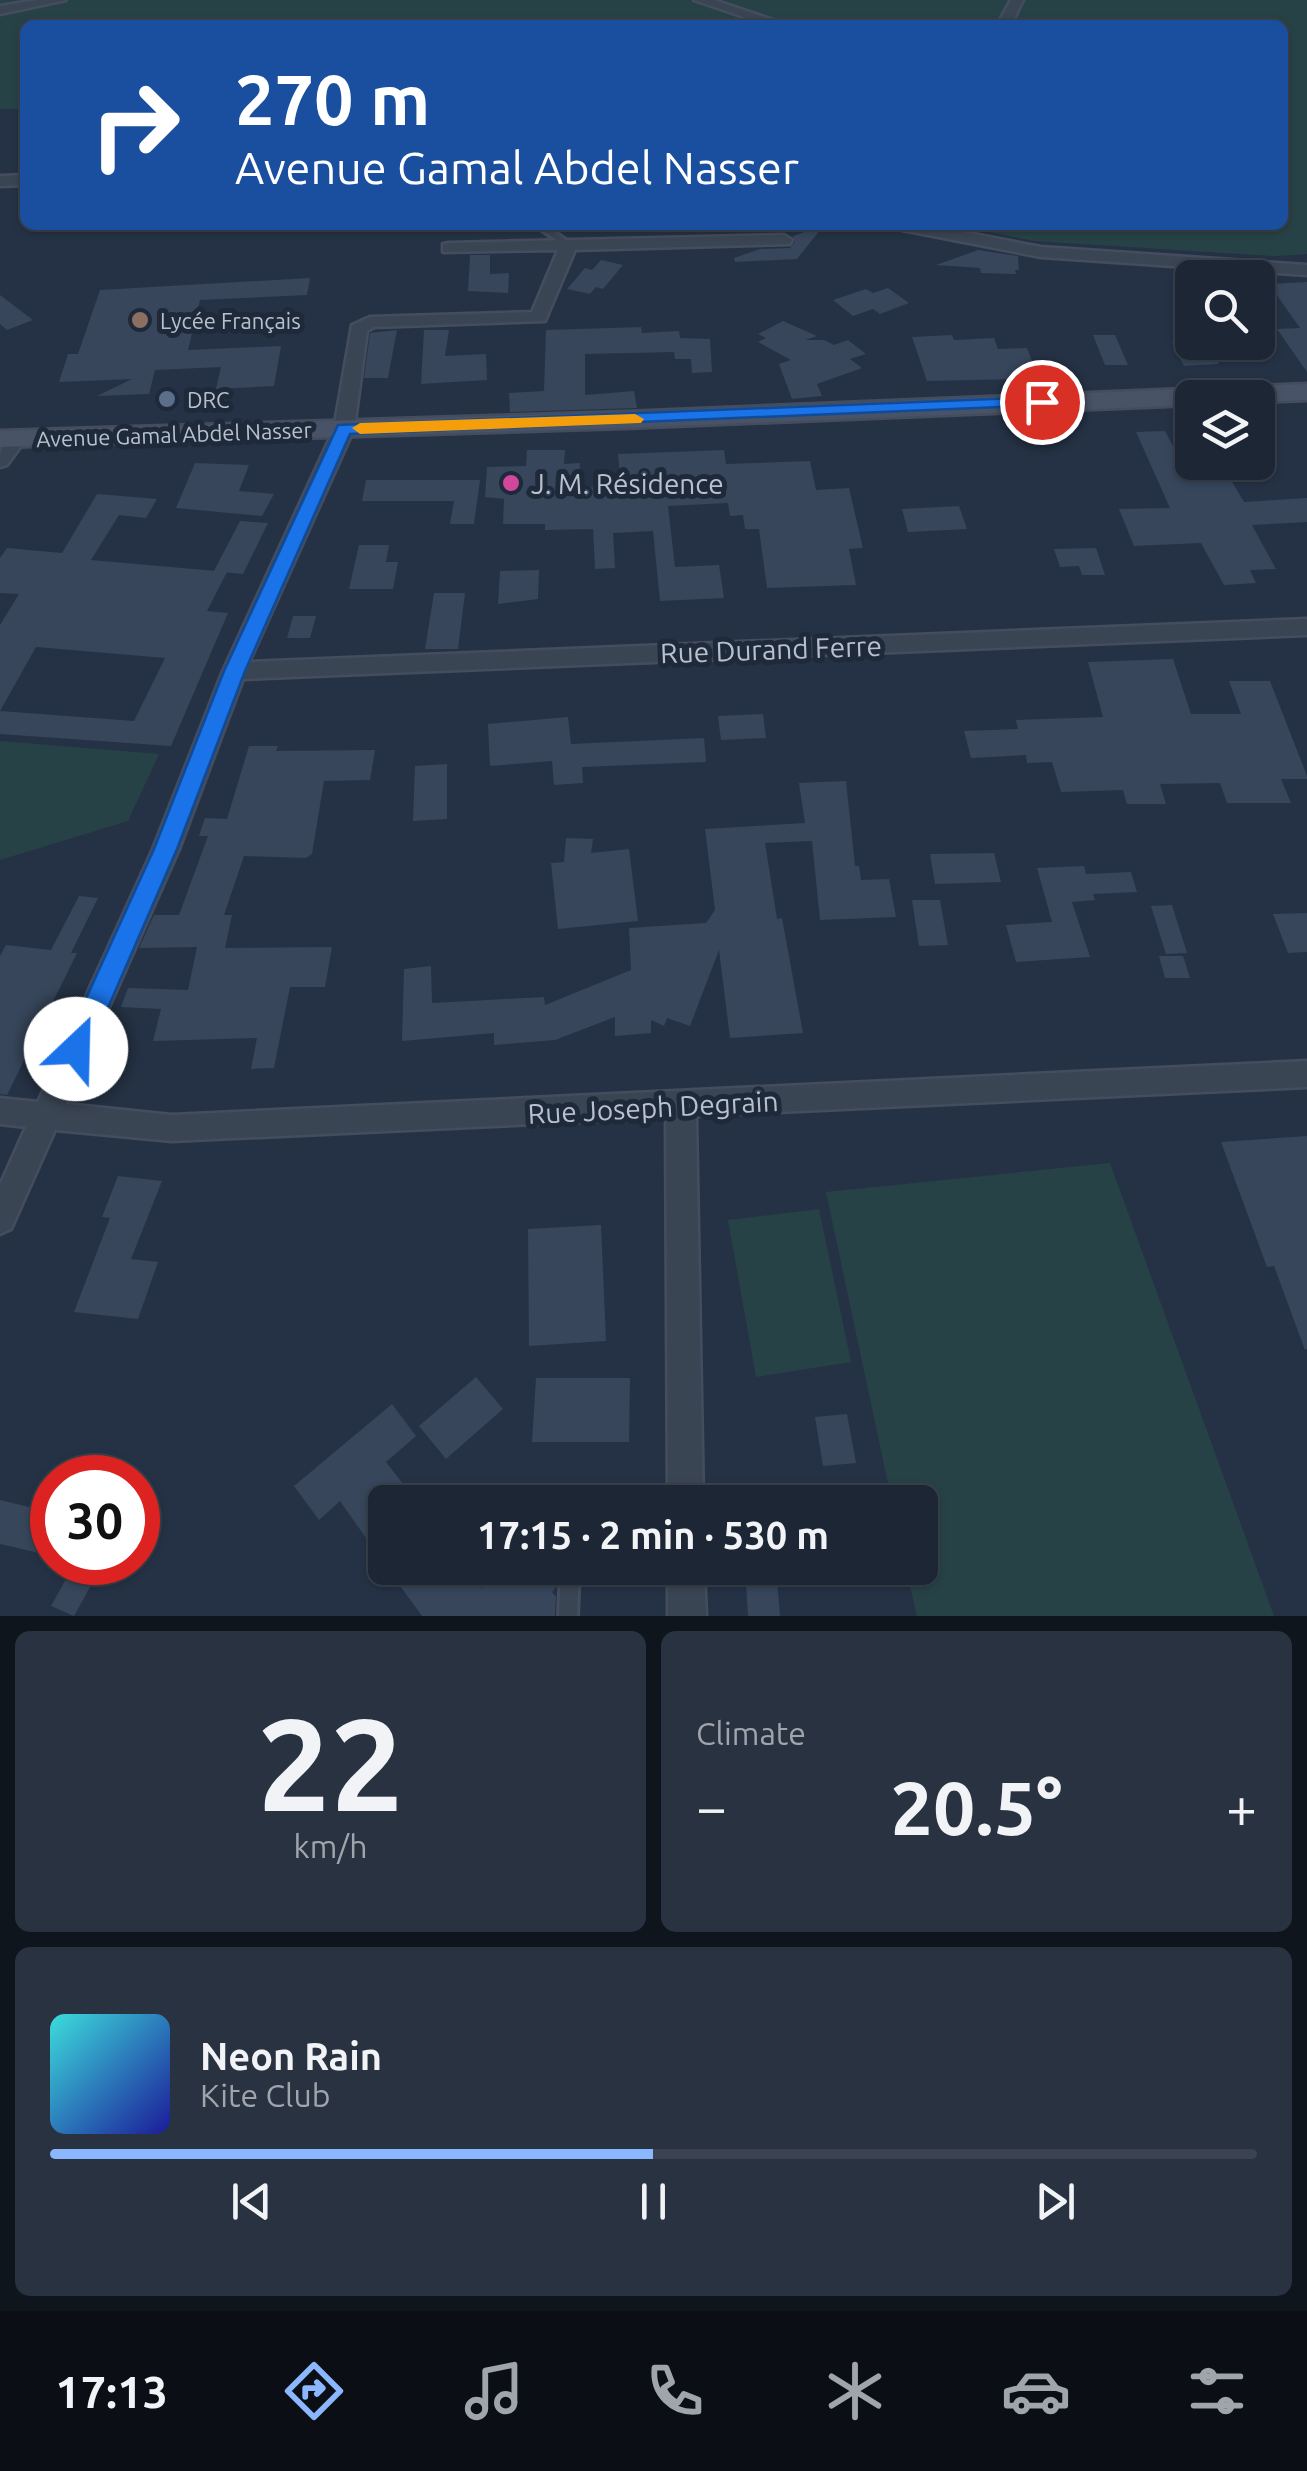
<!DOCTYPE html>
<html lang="en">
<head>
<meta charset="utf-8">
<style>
  body { margin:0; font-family:Ubuntu,sans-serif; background:#293240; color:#f1f3f6; height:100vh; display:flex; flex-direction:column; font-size:38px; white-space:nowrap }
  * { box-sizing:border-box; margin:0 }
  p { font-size:32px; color:#a0a5ac }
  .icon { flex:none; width:55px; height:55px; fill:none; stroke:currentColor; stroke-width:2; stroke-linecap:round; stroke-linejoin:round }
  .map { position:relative; height:1616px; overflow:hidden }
  .details { display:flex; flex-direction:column; gap:15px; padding:15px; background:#0f151d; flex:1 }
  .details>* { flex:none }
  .banner { position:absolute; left:20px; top:20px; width:1268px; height:210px; border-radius:15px; box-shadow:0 2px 8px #0004,0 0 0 2px #3a434f; background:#1a4fa0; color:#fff; overflow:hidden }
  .buttons { position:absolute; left:1175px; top:260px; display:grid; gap:20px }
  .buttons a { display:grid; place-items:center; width:100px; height:100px; border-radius:15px; background:#1c2634; box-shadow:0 2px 8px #0004,0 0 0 2px #3a434f; font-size:50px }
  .speed { position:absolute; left:30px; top:1455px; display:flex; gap:20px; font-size:50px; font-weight:700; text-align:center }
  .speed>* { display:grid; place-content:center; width:130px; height:130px; border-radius:50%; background:#1c2634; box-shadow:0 2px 8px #0004,0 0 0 2px #3a434f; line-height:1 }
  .speed .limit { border:15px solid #d22; background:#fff; color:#111 }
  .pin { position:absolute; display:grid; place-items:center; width:85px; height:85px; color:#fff; margin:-42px; border:5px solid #fff; border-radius:50%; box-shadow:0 2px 10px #0007 }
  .me { position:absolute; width:110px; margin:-55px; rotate:24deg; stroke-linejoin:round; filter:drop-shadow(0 0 8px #0008) }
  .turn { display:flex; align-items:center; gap:35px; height:210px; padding:0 50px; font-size:45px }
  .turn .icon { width:130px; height:130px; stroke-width:2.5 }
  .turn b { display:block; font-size:70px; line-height:85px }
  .big { font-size:75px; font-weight:700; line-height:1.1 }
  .details .widget { flex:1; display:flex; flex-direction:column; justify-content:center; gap:15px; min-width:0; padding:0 35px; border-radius:15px; background:#293240 }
  .details .dial { align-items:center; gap:0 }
  .dial b { font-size:130px; line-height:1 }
  .song { display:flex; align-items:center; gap:30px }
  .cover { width:120px; height:120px; border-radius:15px; background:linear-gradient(135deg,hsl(180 70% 55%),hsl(240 70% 35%)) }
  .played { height:10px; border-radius:5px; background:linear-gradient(90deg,#8bb7ff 50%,#3a434f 50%) }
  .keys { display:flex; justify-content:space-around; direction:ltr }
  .heat { display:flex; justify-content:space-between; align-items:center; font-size:55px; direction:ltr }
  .details .tiles { flex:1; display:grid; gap:15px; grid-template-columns:1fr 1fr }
  .widget:last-child { grid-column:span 2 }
  .trip { position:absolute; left:368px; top:1485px; width:570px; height:100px; border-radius:15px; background:#1c2634; box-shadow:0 2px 8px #0004,0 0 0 2px #3a434f; font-weight:700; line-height:100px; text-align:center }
  .menu { display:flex; height:160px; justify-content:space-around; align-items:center; background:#0b0f15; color:#a0a5ac }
  .menu .icon { width:70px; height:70px }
  .menu .selected { color:#8bb7ff }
  .menu b { font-size:45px; color:#f1f3f6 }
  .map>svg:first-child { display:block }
  .green { fill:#274246 }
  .building { fill:#37465b }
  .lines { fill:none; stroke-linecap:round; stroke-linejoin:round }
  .lane-casing { stroke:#444d5e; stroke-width:6 }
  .street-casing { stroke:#444d5e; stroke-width:5 }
  .secondary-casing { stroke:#444d5e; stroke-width:5 }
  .lane { fill:#3a4554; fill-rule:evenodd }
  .street { fill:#3a4554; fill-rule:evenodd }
  .secondary { fill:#485367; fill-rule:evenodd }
  .route { fill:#1a73e8; stroke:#114b97; stroke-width:2.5 }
  .slow { fill:#f59e0b }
  .education-dot { fill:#8d6e63; stroke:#1e293a; stroke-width:4 }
  .service-dot { fill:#5c6f8a; stroke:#1e293a; stroke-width:4 }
  .hotel-dot { fill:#d1479c; stroke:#1e293a; stroke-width:4 }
  .labels { text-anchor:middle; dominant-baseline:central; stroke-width:10; stroke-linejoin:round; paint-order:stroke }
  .far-poi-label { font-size:22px; fill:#b8c0ce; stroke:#1e293a; text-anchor:start }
  .far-street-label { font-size:22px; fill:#b8c0ce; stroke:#1e293a }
  .poi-label { font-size:28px; fill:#b8c0ce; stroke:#1e293a; text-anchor:start }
  .street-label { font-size:28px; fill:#b8c0ce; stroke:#1e293a }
</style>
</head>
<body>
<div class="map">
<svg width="1307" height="1616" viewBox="0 0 1307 1616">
  <rect width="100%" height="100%" fill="#253245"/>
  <path class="green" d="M0,0h1307v254l-33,2 -240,-15 -80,-16h328v-200h-1257v84h-25z
    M0,741l159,13 -31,67 -128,39z
    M1110,1163l164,453h-357l-11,-48h14v-66h-28l-66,-310z
    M819,1209l32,153 -95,15 -28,-157z"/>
  <path class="building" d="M824,225l-27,34 -62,3 -1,-4 26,-9 30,-1 5,-6 -2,-6z
    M978,250l40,6 1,14h-4l1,4 -35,-1 -1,-5 -44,-3z
    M470,255h20v19l19,-1 -1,20 -40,-2z
    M601,260l22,5 -20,24 -7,-2 -6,7 -23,-5 18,-21 7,2z
    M310,278l-3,17 -107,5 -12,50 93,-4 -7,40 -58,3 5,-22 -66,3 -6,24 -52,2 35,-17 -73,3 9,-28h10l22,-64z
    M1307,282v90l-30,-43 23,-1 -31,-44z
    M888,288l21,15 -29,11 -7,-5 -20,7 -20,-16 33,-11 7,4z
    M0,295l33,25 -26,10 -7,-6z
    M783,321l34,15 -12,4h19l10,5 14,-5 18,14 -16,5 12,9 -45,16 5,12 -30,3 -13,-35 12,-4 -33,-18 8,-4 -8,-4z
    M641,327l1,6 37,-2 1,7 30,1 2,33 -20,1 -1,-14h-16l-1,-7 -89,2v41l49,-4 3,17 -127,4 -1,-19 35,-2 2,-61z
    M397,330l-9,48h-24l6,-45z
    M424,330h25l-4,26 41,-2 1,26 -66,4z
    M952,335l2,5 40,-2 4,11 29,-1 8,21h-15l3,10 -96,2 -15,-44z
    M1093,335h22l13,30h-23z
    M1172,342h35l12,22 -35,2z
    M1165,431l19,36 18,-1 9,15 20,-1 13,22 63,-4v24l-55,3 24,44 -26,1 6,13 -32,2 -23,-42 -67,3 -15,-37 51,-1 -34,-76z
    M527,450h38l-1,14 16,-1 -1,25 42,-2 -3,-32 106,-4 2,14 84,-3 6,29 33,-2 14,60 -14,1 7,36 -89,3 -8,-59h-14l-2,-14 -13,1 -2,-13 -60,3 7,61 44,-2 5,33 -64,3 -7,-70 -40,2 2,35 -20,1 -2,-40 -48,1v-6h-42l1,-25 -19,-2 2,-30 39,-1z
    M195,463l54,2 -10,26 35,3 -12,22 -86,-8z
    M366,480h114l-6,44h-24l4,-23h-92z
    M97,494l60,5 -11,19 -27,-3 -28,45 136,12 -20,39 21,2 -57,133 -171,-12v-23l134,10 31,-63 -129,-11 -36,64v-86l19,-31 -19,-1v-35l7,-10 55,5z
    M959,506l8,23 -59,3 -6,-23z
    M240,521l28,2 -25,51 -29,-3z
    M359,545h30l-3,17h12l-5,27h-44z
    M1096,548l9,27h-23l-3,-9 -19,1 -6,-18z
    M539,570l-1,29 -40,5 2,-33z
    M434,593h31l-7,56h-33z
    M293,616h23l-6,22h-23z
    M1173,659l18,55h50l-12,-33h41l37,95v3h-26l10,24h-64l-7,-20 -60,1 6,20h-39l-4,-14 -62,2 -9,-30 -25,1 -1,-8 -55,3 -7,-27 54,-2 -2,-9 87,-3 -15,-55z
    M763,714l3,24 -45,2 -3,-24z
    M568,717l3,27 133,-6 2,24 -124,5 1,16 -29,2 -2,-24 -62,5 -2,-42z
    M249,746h29l-2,5 99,-1 -5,30 -46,1 -12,73 -6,4 -62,-2 -20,59h8l-7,33 107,-1 -7,40h-35l-16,81 -23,1 6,-31 -104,3 8,-32 -40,-2 7,-19 60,2 9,-43 -58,1 15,-33h25l29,-79h-9l6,-18 22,1z
    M447,764v55l-34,2 2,-55z
    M846,781l9,85h4l2,14 28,-1 7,38 -76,3 -8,-79 -47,2 12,76 5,-1 21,115 -73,5 -11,-88 -29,76 -23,-8 -3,8 -13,-6v13l-36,3v-19l-60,23 -61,5v-12l-92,8 2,-72 27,-3 1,37 112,-6 1,8 86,-35 -2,-42 77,-5 9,-13 -10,-81 100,-6 -6,-40z
    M566,838l27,1 -2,14 38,-4 9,72 -80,8 -7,-66 13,-1z
    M994,853l7,29 -66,2 -5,-30z
    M1084,866l2,8 45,-2 6,20 -44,2 2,6 -23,2 18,55 -74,5 -10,-37 46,-3 -15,-54z
    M79,896l19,2 -27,55h6l-70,142 -7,-1v-138l6,-11 45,5z
    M912,900h28l8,45 -29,1z
    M1172,905l15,48 -21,1 -15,-48z
    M1307,913v39l-19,1 -15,-39z
    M1159,956h24l7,22h-25z
    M1307,1136v213l-2,1 -31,-84 -7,1 -46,-125z
    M118,1176l44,5 -31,78 27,3 -20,57 -64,-7 36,-94 -8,-1z
    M601,1225l5,116 -77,5 -1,-117z
    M476,1377l27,32 -57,50 -27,-33z
    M536,1378h94l-1,64h-97z
    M392,1404l24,32 -30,26 31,40h-32v63l-45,-64 -21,19 -25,-34z
    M847,1414l9,49 -33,3 -8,-49z
    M771,1484l2,18h-66l-1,-15z
    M0,1500l41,10 -10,21 21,5v20l-52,-12z
    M387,1568h78l16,20 22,-20h54l-1,19 -4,5 4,5 -1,19h-133z
    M745,1568h31l4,48h-32z
    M71,1570l23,10 -20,36 -23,-10z"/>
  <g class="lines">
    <g class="lane-casing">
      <path id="lane" d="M535,225h9l29,20 -7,2z
        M561,1568h18l-2,48h-18z"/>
    </g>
    <g class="street-casing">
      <path id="street" d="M37,0h29l-66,14v-8z
        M694,0h20l74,25h-21z
        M1011,0h12l-12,25h-14z
        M25,175v10l-25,1v-10z
        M894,225h33l114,22 266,18v10l-266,-18 -139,-27z
        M784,235l8,5 -2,4 -215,6 -30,71 -171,6 -7,4 -13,98 -105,233 1058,-43v16l-1064,44 -64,170 -113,255 106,11 1135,-54v26l-611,29 7,386h-35l-2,-384 -494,23 -117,-11 -44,99 -11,5v-49l26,-58 -26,-3v-26l38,4 115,-253 70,-178 111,-242 18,-104 18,-8 162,-5 26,-62 -115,2v-8l6,-1z
        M16,433l10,6 -19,26 -7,2c0,-14 0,-30 16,-34z
        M668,1568h36l2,48h-38z"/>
    </g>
    <g class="secondary-casing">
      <path id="secondary" d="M1307,384v16l-49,2v-4h-66v7l-567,23 -625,19v-16l625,-19z"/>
    </g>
    <use href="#lane" class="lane"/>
    <use href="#street" class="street"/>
    <use href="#secondary" class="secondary"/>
  </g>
  <path class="route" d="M1042,397l9,5 -2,3 -699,29 -105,237 -68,178 -87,200 -4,8 -10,3 -9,-3 -4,-8 91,-200 70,-178 114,-246z"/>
  <path class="slow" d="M635,414l9,5 -3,4 -281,11 -8,-6 8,-5z"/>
  <circle class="education-dot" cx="140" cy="320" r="10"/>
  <circle class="service-dot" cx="167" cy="399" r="10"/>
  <circle class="hotel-dot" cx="511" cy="483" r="10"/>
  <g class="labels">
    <g class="far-poi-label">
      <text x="160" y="320">Lycée Français</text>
      <text x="187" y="399">DRC</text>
    </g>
    <g class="far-street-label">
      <text transform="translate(174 434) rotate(-2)">Avenue Gamal Abdel Nasser</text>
    </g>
    <g class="poi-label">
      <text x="531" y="483">J. M. Résidence</text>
    </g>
    <g class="street-label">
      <text transform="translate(771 649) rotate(-2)">Rue Durand Ferre</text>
      <text transform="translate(653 1107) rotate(-3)">Rue Joseph Degrain</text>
    </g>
  </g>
</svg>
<div class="buttons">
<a><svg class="icon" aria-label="search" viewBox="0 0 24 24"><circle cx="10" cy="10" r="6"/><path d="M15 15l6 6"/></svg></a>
<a><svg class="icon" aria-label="layers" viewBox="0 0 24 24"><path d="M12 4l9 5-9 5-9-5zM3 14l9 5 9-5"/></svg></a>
</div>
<div class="speed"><div class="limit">30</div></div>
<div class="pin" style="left:1042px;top:402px;background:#d93025"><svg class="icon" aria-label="arrive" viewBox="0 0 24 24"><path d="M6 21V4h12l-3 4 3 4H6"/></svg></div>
<svg class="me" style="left:76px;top:1049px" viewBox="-20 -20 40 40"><circle r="19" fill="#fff"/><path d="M0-13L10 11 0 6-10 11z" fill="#1a73e8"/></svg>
<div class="trip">17:15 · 2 min · 530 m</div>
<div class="banner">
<div class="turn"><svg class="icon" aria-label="right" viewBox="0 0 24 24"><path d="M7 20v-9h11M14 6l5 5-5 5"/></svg><div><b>270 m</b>Avenue Gamal Abdel Nasser</div></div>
</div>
</div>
<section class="details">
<div class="tiles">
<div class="widget dial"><b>22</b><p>km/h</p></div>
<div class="widget"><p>Climate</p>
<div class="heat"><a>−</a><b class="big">20.5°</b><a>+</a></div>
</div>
<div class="widget">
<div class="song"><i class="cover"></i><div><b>Neon Rain</b><p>Kite Club</p></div></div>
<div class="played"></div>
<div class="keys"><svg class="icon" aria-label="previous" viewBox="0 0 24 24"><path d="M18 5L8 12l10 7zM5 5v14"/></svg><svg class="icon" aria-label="pause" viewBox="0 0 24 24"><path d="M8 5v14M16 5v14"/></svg><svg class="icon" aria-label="next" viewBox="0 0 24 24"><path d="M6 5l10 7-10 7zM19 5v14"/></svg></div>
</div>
</div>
</section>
<nav class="menu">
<b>17:13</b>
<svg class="icon selected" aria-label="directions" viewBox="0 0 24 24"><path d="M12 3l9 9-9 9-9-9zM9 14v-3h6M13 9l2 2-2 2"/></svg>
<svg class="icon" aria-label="music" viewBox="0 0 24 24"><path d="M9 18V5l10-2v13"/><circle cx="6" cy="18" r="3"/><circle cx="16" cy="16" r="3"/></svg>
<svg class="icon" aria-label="phone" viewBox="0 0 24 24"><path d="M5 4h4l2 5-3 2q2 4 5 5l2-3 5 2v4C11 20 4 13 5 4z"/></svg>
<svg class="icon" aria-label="climate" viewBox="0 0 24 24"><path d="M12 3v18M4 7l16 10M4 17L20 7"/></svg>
<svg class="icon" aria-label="car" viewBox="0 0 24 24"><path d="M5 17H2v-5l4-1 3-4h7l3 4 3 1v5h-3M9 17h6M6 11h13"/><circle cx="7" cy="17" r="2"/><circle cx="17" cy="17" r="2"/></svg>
<svg class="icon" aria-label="filters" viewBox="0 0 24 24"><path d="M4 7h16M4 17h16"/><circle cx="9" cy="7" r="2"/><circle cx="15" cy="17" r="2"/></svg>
</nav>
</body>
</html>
